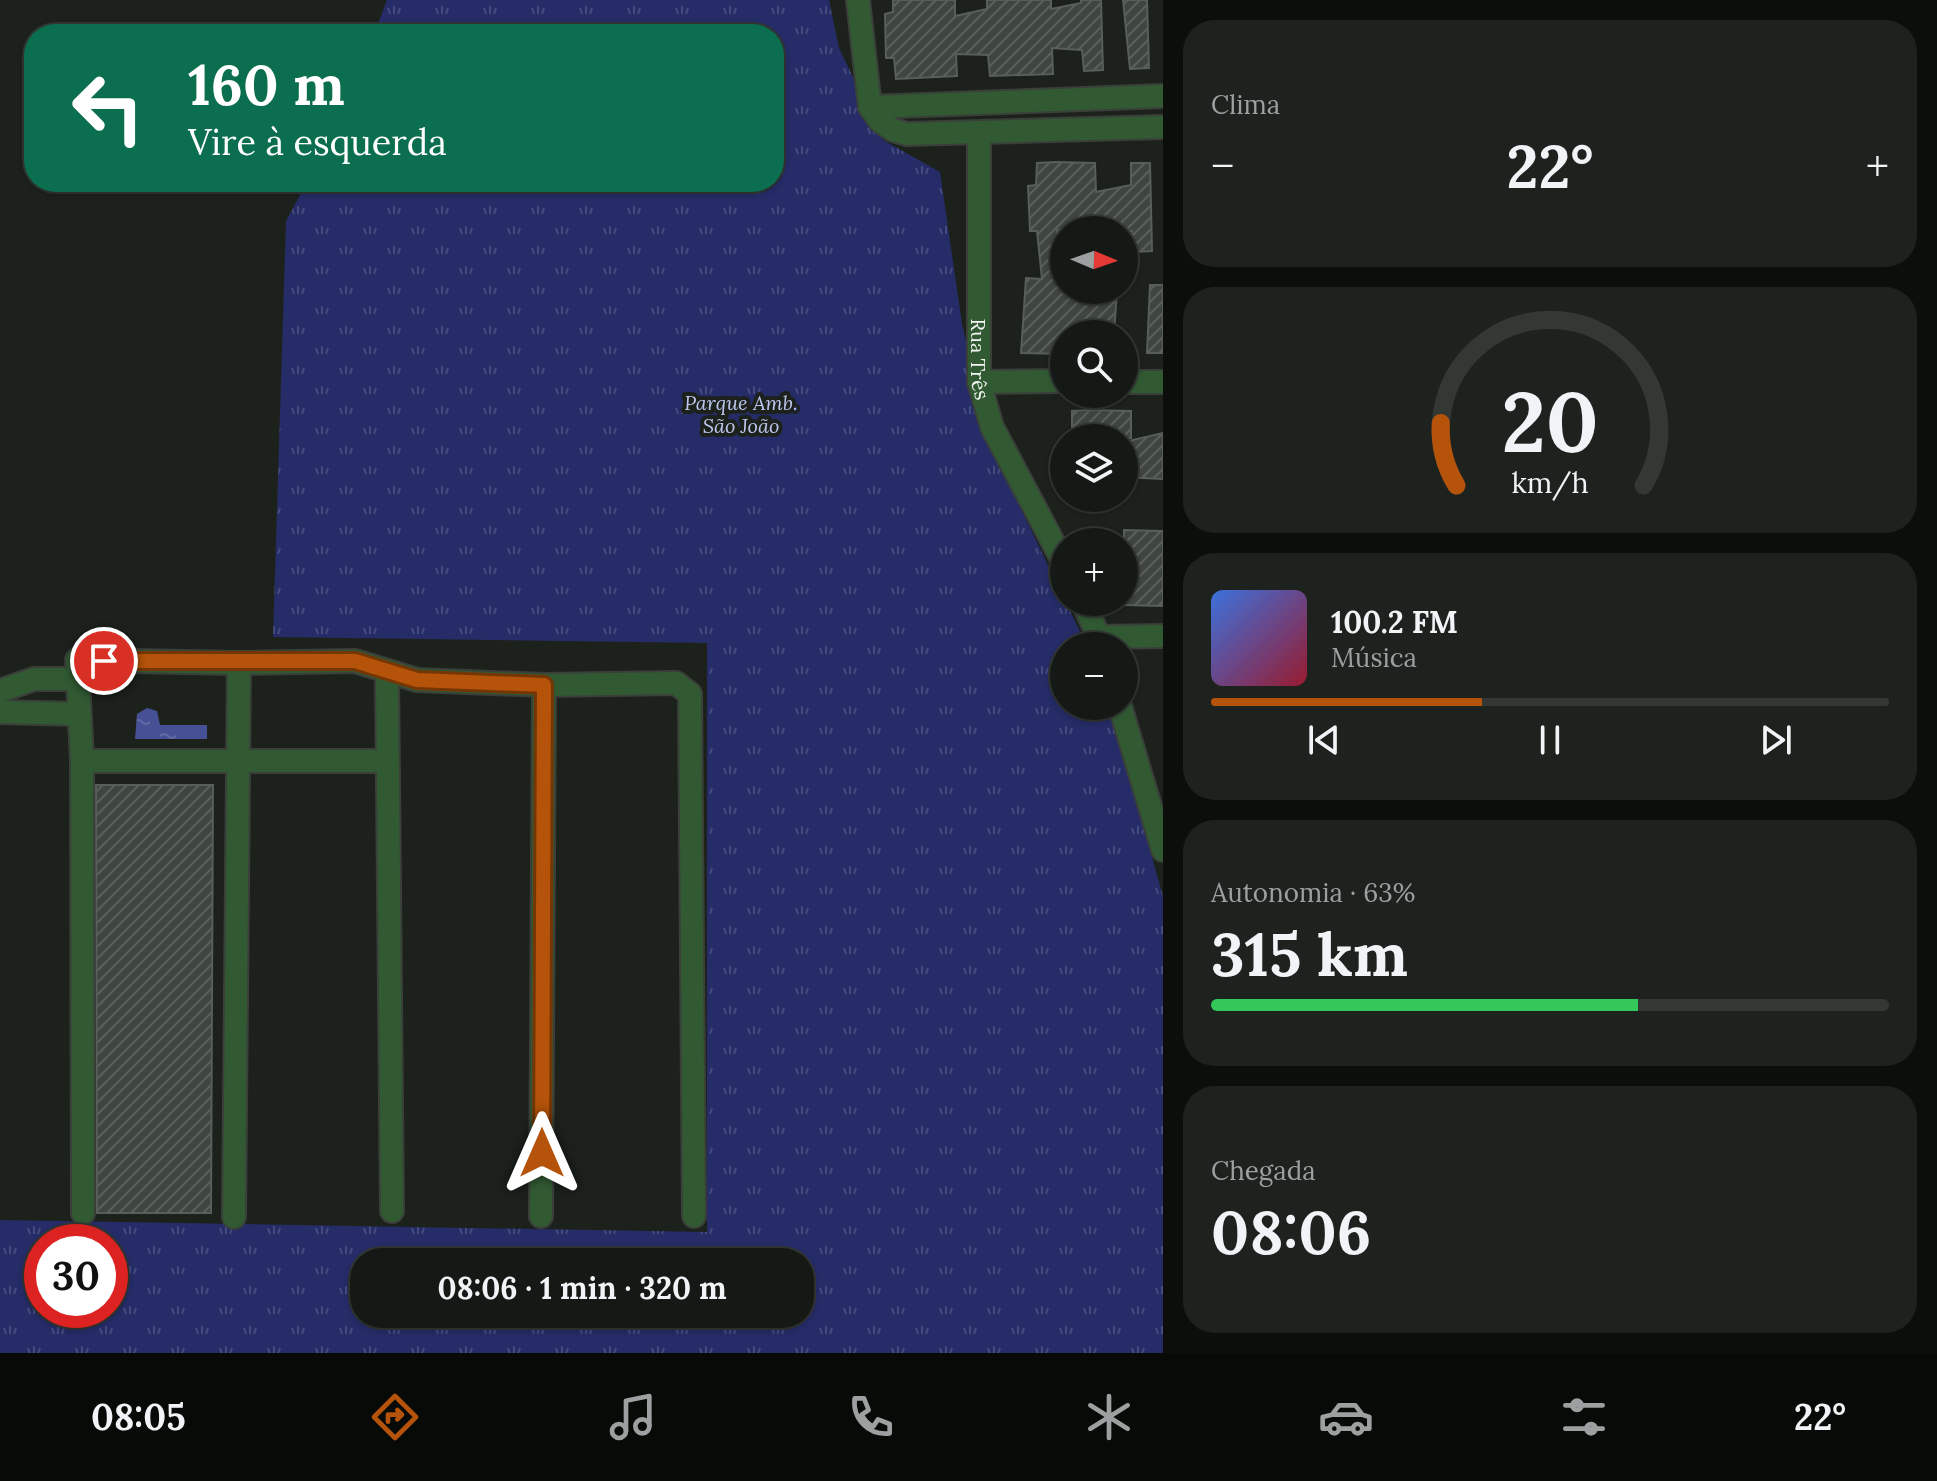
<!DOCTYPE html>
<html lang="pt">
<head>
<meta charset="utf-8">
<style>
  body { margin:0; font-family:Lora,serif; background:#1e221e; color:#f1f3f6; height:100vh; display:flex; flex-direction:column; font-size:30px; white-space:nowrap }
  * { box-sizing:border-box; margin:0 }
  p { font-size:26px; color:#9da0a0 }
  .icon { flex:none; width:44px; height:44px; fill:none; stroke:currentColor; stroke-width:2; stroke-linecap:round; stroke-linejoin:round }
  .map { position:relative; flex:1; overflow:hidden }
  .side { display:flex; flex-direction:column; gap:20px; padding:20px; background:#0c0e0c; width:774px }
  .side>* { flex:none }
  .guide { position:absolute; left:24px; top:24px; width:760px; height:168px; border-radius:32px; box-shadow:0 2px 6px #0004,0 0 0 2px #343834; background:#0b6e4f; color:#fff; overflow:hidden }
  .needle { width:52px; rotate:92deg }
  .controls { position:absolute; left:1050px; top:216px; display:grid; gap:16px }
  .controls a { display:grid; place-items:center; width:88px; height:88px; border-radius:50%; background:#151915; box-shadow:0 2px 6px #0004,0 0 0 2px #343834; font-size:40px }
  .speed { position:absolute; left:24px; top:1224px; display:flex; gap:16px; font-size:40px; font-weight:700; text-align:center }
  .speed>* { display:grid; place-content:center; width:104px; height:104px; border-radius:50%; background:#151915; box-shadow:0 2px 6px #0004,0 0 0 2px #343834; line-height:1 }
  .speed .limit { border:12px solid #d22; background:#fff; color:#111 }
  .pin { position:absolute; display:grid; place-items:center; width:68px; height:68px; color:#fff; margin:-34px; border:4px solid #fff; border-radius:50%; box-shadow:0 2px 8px #0007 }
  .me { position:absolute; width:88px; margin:-44px; rotate:0deg; stroke-linejoin:round; filter:drop-shadow(0 0 6px #0008) }
  .turn { display:flex; align-items:center; gap:28px; height:168px; padding:0 32px; font-size:36px }
  .turn .icon { width:104px; height:104px; stroke-width:2.5 }
  .turn b { display:block; font-size:56px; line-height:68px }
  .big { font-size:60px; font-weight:700; line-height:1.1 }
  .side .card { flex:1; display:flex; flex-direction:column; justify-content:center; gap:12px; min-width:0; padding:0 28px; border-radius:32px; background:#1e221e }
  .side .dial { align-items:center; gap:0 }
  .dial svg { height:208px; overflow:visible; fill:none; stroke:#343834; stroke-width:7; stroke-linecap:round; text-anchor:middle }
  .dial text { fill:#f1f3f6; stroke:none }
  .song { display:flex; align-items:center; gap:24px }
  .cover { width:96px; height:96px; border-radius:12px; background:linear-gradient(135deg,hsl(220 70% 55%),hsl(350 70% 35%)) }
  .played { height:8px; border-radius:4px; background:linear-gradient(90deg,#b45309 40%,#343834 40%) }
  .keys { display:flex; justify-content:space-around; direction:ltr }
  .heat { display:flex; justify-content:space-between; align-items:center; font-size:44px; direction:ltr }
  .charge { height:12px; border-radius:6px; background:linear-gradient(90deg,#34c759 63%,#343834 0) }
  .trip { position:absolute; left:350px; top:1248px; width:464px; height:80px; border-radius:32px; background:#151915; box-shadow:0 2px 6px #0004,0 0 0 2px #343834; font-weight:700; line-height:80px; text-align:center }
  .tabs { display:flex; height:128px; justify-content:space-around; align-items:center; background:#080a08; color:#9da0a0 }
  .tabs .icon { width:56px; height:56px }
  .tabs .current { color:#b45309 }
  .tabs b { font-size:36px; color:#f1f3f6 }
  main { display:flex; flex:1; min-height:0 }
  .map>svg:first-child { display:block }
  .park { fill:url(#park-tufts); fill-rule:evenodd }
  .water { fill:url(#water-ripples) }
  .building { fill:url(#building-hatch); stroke:#585e58; stroke-width:2 }
  .lines { fill:none; stroke-linecap:round; stroke-linejoin:round }
  .street-casing { stroke:#3a3f3a; stroke-width:26 }
  .street { stroke:#315a33; stroke-width:22 }
  .route-casing { stroke:#753606; stroke-width:20 }
  .route { stroke:#b45309; stroke-width:14 }
  .labels { text-anchor:middle; dominant-baseline:central; stroke-width:8; stroke-linejoin:round; paint-order:stroke }
  .street-label { font-size:20px; fill:#f2f5f2; stroke:#1c211c }
  .park-label { font-size:20px; font-style:italic; fill:#bdc7ee; stroke:#1c211c }
</style>
</head>
<body>
<main>
<div class="map">
<svg width="1163" height="1353" viewBox="0 0 1163 1353">
  <defs>
    <pattern id="park-tufts" width="24" height="20" patternUnits="userSpaceOnUse" patternTransform="scale(2)"><rect width="24" height="20" fill="#252c67"/><path d="M3 7l-1-3M5 7V3M7 7l1-3M15 17l-1-3M17 17v-4M19 17l1-3" fill="none" stroke="#454b7d"/></pattern>
    <pattern id="water-ripples" width="26" height="14" patternUnits="userSpaceOnUse" patternTransform="scale(2)"><rect width="26" height="14" fill="#455095"/><path d="M2 4q2-2 4 0t4 0M15 11q2-2 4 0t4 0" fill="none" stroke="#606aa4"/></pattern>
    <pattern id="building-hatch" width="6" height="6" patternUnits="userSpaceOnUse" patternTransform="scale(2)"><rect width="6" height="6" fill="#3f453f"/><path d="M-1 1l2-2M0 6l6-6M5 7l2-2" fill="none" stroke="#5b605b"/></pattern>
  </defs>
  <rect width="100%" height="100%" fill="#1c211c"/>
  <path class="park" d="M387,0h442l10,48 44,92 57,32 22,152 30,125 95,197h-23v60h45l54,190v457h-1163v-133l707,12v-589l-434,-6 13,-416 21,-39h467v-148h-400zM42,1242h68v68h-68zM364,1262h436v52h-436z"/>
  <path class="water" d="M147,708l10,3 3,14h47v14h-72l2,-25z"/>
  <path class="building" d="M893,0h62v16l32,-7v-9h64v9l30,-6v-3h20l2,70 -19,1 -2,-21 -30,-2 1,26 -63,2 -2,-21 -32,-1 1,22 -61,3 -2,-21h-8l-1,-44 8,-2z
    M1123,0h24l2,68 -19,1z
    M1055,162l40,1 1,29 35,-7v-22h19l2,88 -18,1 -2,-21 -75,-1 1,49h6v11h53l-3,44h-50v20l-43,-1 5,-75 16,1 -5,-48h-7l-2,-45 8,-1 1,-22z
    M1150,285h13v68h-16z
    M1091,410l40,1v27h-59v-27z
    M1163,433v46l-39,-2v-35z
    M1124,530l39,1v75l-39,-1z
    M96,785h117l-2,428h-114z"/>
  <g class="lines">
    <g class="street-casing">
      <g id="street">
        <path d="M858,0l12,107 10,14 13,9 14,4 256,-7"/>
        <path d="M870,107l293,-11"/>
        <path id="s1" d="M979,133v249l13,45 72,136"/>
        <path d="M979,382l85,-1"/>
        <path d="M1124,382h39"/>
        <path d="M1083,602l20,44"/>
        <path d="M1101,637l62,-1"/>
        <path d="M387,673l5,538"/>
        <path d="M0,691l34,-12h44"/>
        <path d="M1120,706l43,144"/>
        <path d="M0,712l79,2"/>
        <path d="M82,761h305"/>
        <path d="M83,1213l-1,-452 -5,-101 162,3 116,-2 62,19 127,5 132,-2 14,11 4,522"/>
        <path d="M541,1216l3,-531"/>
        <path d="M234,1217l5,-554"/>
      </g>
    </g>
    <use href="#street" class="street"/>
  </g>
  <g class="lines">
    <g class="route-casing">
      <path id="route" d="M104,661h251l62,19 127,5 -2,468"/>
    </g>
    <use href="#route" class="route"/>
  </g>
  <g class="labels">
    <g class="street-label">
      <text stroke="none"><textPath href="#s1" startOffset="226">Rua Três</textPath></text>
    </g>
    <g class="park-label">
      <text x="741" y="402">Parque Amb.<tspan x="741" dy="23">São João</tspan></text>
    </g>
  </g>
</svg>
<div class="controls">
<a><svg class="needle" viewBox="-14 -14 28 28"><path d="M0-13l5 13h-10z" fill="#e53935"/><path d="M0 13l5-13h-10z" fill="#9da0a0"/></svg></a>
<a><svg class="icon" aria-label="search" viewBox="0 0 24 24"><circle cx="10" cy="10" r="6"/><path d="M15 15l6 6"/></svg></a>
<a><svg class="icon" aria-label="layers" viewBox="0 0 24 24"><path d="M12 4l9 5-9 5-9-5zM3 14l9 5 9-5"/></svg></a>
<a>+</a>
<a>−</a>
</div>
<div class="speed"><div class="limit">30</div></div>
<div class="pin" style="left:104px;top:661px;background:#d93025"><svg class="icon" aria-label="arrive" viewBox="0 0 24 24"><path d="M6 21V4h12l-3 4 3 4H6"/></svg></div>
<svg class="me" style="left:542px;top:1153px" viewBox="-20 -20 40 40"><path d="M0-17L14 15 0 8-14 15z" fill="#b45309" stroke="#fff" stroke-width="4"/></svg>
<div class="trip">08:06 · 1 min · 320 m</div>
<div class="guide">
<div class="turn"><svg class="icon" aria-label="left" viewBox="0 0 24 24"><path d="M17 20v-9H6M10 6l-5 5 5 5"/></svg><div><b>160 m</b>Vire à esquerda</div></div>
</div>
</div>
<section class="side">
<div class="card"><p>Clima</p>
<div class="heat"><a>−</a><b class="big">22°</b><a>+</a></div>
</div>
<div class="card dial"><svg viewBox="0 0 100 80">
<path d="M14 69A42 42 0 1 1 86 69"/>
<path d="M14 69A42 42 0 0 1 8 45" stroke="#b45309"/>
<text x="50" y="56" font-size="32" font-weight="700">20</text>
<text x="50" y="72" font-size="11">km/h</text>
</svg></div>
<div class="card">
<div class="song"><i class="cover"></i><div><b>100.2 FM</b><p>Música</p></div></div>
<div class="played"></div>
<div class="keys"><svg class="icon" aria-label="previous" viewBox="0 0 24 24"><path d="M18 5L8 12l10 7zM5 5v14"/></svg><svg class="icon" aria-label="pause" viewBox="0 0 24 24"><path d="M8 5v14M16 5v14"/></svg><svg class="icon" aria-label="next" viewBox="0 0 24 24"><path d="M6 5l10 7-10 7zM19 5v14"/></svg></div>
</div>
<div class="card"><p>Autonomia · 63%</p><b class="big">315 km</b><div class="charge"></div></div>
<div class="card"><p>Chegada</p><b class="big">08:06</b></div>
</section>
</main>
<nav class="tabs">
<b>08:05</b>
<svg class="icon current" aria-label="directions" viewBox="0 0 24 24"><path d="M12 3l9 9-9 9-9-9zM9 14v-3h6M13 9l2 2-2 2"/></svg>
<svg class="icon" aria-label="music" viewBox="0 0 24 24"><path d="M9 18V5l10-2v13"/><circle cx="6" cy="18" r="3"/><circle cx="16" cy="16" r="3"/></svg>
<svg class="icon" aria-label="phone" viewBox="0 0 24 24"><path d="M5 4h4l2 5-3 2q2 4 5 5l2-3 5 2v4C11 20 4 13 5 4z"/></svg>
<svg class="icon" aria-label="climate" viewBox="0 0 24 24"><path d="M12 3v18M4 7l16 10M4 17L20 7"/></svg>
<svg class="icon" aria-label="car" viewBox="0 0 24 24"><path d="M5 17H2v-5l4-1 3-4h7l3 4 3 1v5h-3M9 17h6M6 11h13"/><circle cx="7" cy="17" r="2"/><circle cx="17" cy="17" r="2"/></svg>
<svg class="icon" aria-label="filters" viewBox="0 0 24 24"><path d="M4 7h16M4 17h16"/><circle cx="9" cy="7" r="2"/><circle cx="15" cy="17" r="2"/></svg>
<b>22°</b>
</nav>
</body>
</html>
